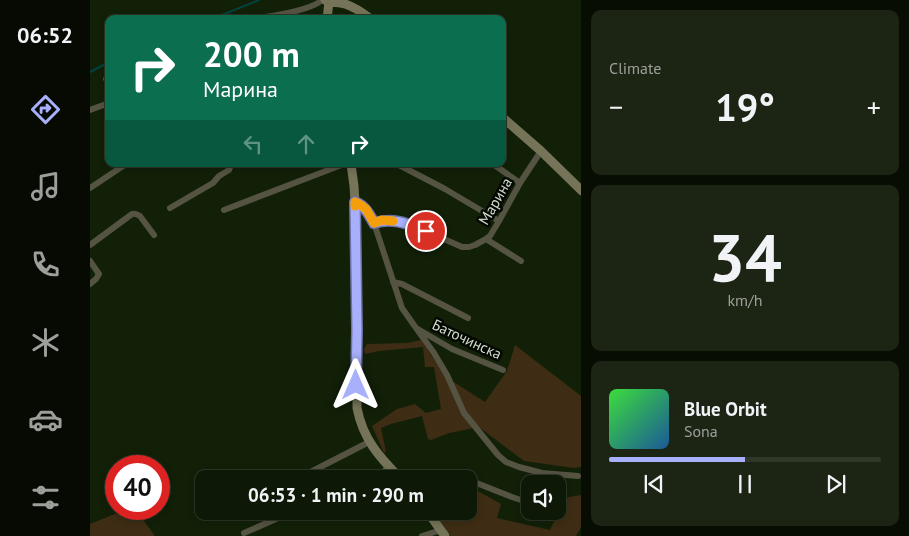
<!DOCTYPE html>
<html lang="en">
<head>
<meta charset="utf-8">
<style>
  body { margin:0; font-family:"PT Sans",sans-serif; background:#1c2514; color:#f1f3f6; height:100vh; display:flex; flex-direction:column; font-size:19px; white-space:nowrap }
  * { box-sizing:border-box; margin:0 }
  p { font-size:16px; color:#9ba09b }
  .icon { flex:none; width:28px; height:28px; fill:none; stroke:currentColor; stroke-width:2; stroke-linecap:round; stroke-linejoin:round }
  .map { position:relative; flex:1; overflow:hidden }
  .sheet { display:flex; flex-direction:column; gap:10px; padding:10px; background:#080d03; width:328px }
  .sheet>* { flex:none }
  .hud { position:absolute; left:15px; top:15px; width:401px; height:152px; border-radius:10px; box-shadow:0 2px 8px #0003,0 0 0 1px #2e3728; background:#0b6e4f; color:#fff; overflow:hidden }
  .fabs { position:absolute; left:431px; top:475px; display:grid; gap:10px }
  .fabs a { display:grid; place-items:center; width:45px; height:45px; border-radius:10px; background:#0e1806; box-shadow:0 2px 8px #0003,0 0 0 1px #2e3728; font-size:25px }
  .speed { position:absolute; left:15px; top:455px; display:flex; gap:10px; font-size:25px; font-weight:700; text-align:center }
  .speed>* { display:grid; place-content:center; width:65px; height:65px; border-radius:50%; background:#0e1806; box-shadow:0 2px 8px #0003,0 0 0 1px #2e3728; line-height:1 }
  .speed .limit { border:8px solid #d22; background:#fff; color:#111 }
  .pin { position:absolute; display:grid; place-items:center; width:42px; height:42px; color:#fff; margin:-21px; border:2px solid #fff; border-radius:50%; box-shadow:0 1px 5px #0007 }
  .me { position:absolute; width:55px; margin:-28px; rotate:0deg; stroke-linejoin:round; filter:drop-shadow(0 0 4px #0008) }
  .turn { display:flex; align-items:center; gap:18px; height:105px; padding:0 15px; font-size:22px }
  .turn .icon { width:65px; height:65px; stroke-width:2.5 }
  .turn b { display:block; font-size:35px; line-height:42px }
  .lanes { display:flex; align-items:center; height:48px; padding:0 15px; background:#0003; justify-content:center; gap:25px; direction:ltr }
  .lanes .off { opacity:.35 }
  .big { font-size:38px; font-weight:800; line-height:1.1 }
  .sheet .tile { flex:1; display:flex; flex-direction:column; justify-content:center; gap:8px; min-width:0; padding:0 18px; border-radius:10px; background:#1c2514 }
  .sheet .dial { align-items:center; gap:0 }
  .dial b { font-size:65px; line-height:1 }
  .song { display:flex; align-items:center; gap:15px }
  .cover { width:60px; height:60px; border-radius:8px; background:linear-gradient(135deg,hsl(120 70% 55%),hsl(210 70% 35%)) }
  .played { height:5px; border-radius:2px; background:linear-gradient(90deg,#a8b0fc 50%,#2e3728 50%) }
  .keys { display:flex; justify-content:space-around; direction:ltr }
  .heat { display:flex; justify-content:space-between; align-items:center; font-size:28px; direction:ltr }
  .trip { position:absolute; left:105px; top:470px; width:282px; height:50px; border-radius:10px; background:#0e1806; box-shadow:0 2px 8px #0003,0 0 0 1px #2e3728; font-weight:800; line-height:50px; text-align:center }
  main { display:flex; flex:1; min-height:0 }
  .dock { display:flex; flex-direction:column; width:90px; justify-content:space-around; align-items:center; background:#060a02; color:#9ba09b }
  .dock .icon { width:35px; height:35px }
  .dock .active { color:#a8b0fc }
  .dock b { font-size:22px; color:#f1f3f6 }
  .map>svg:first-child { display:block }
  .green { fill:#3e2d14 }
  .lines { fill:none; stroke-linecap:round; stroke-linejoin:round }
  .stream { stroke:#004341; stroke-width:2 }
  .street { stroke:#555443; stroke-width:6 }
  .secondary { stroke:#757458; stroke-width:9 }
  .route-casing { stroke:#6d72a4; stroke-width:12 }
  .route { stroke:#a8b0fc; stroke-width:9 }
  .slow { stroke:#f59e0b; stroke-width:9 }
  .labels { text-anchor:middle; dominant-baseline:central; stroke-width:5; stroke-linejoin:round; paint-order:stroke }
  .street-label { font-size:15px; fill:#d2dccc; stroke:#040802 }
</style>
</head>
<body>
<main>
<nav class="dock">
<b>06:52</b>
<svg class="icon active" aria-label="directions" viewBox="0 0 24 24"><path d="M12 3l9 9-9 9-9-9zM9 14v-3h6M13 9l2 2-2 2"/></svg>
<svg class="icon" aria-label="music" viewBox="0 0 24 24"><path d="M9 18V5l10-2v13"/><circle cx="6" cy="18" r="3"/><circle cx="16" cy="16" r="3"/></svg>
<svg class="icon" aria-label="phone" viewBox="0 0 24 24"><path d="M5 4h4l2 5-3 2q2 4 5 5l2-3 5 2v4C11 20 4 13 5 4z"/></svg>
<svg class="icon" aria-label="climate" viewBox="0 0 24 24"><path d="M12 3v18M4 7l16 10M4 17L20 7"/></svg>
<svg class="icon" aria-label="car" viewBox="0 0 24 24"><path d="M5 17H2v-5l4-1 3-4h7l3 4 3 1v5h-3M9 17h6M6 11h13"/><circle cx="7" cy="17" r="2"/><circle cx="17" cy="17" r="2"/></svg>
<svg class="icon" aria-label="filters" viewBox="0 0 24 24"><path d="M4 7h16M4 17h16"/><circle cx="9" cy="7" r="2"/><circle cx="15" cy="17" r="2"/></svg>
</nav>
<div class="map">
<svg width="492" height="536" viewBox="0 0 492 536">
  <rect width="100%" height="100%" fill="#122008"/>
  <path class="green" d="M331,340l25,37 39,25 22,-31 8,-26 66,51v71l-7,1 -50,-7 -45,-34 -30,6 -18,7 -3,-1 -6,-23 -31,8 -10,4 5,24 -2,1 -12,-27 25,-17 18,-5 11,9 15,-4 -7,-42h-9l-2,-20 -44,4 -14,3 -1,-5 3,-5 40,-1z
    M379,486l32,18 -4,14 53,12 7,-15 -1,-4h2v-12l23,-4v32l-5,9h-125l-19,-25h37z
    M37,509h8l20,27h-65v-12z"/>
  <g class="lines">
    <path class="stream" d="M122,19l47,-19
      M0,72l19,-10"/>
    <path class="street" d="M163,19c17,-3 58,-8 69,-19
      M16,79l3,-1
      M0,110l19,-7
      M307,164l48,25 54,32
      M403,164l27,19
      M0,188l36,-24
      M265,202c10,4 14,12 19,21l9,-3 14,1 29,10 36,16h7l6,-2 11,-6 4,-3 9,-15 21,-38 21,-32
      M80,208l43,-25 6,-7 10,-6 1,-3 -1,-3
      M134,210l120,-46
      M284,223l28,85 14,20 36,21 51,21
      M396,239l35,22
      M0,245l42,-31c3,-1 5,0 8,2l14,19
      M0,261l9,13 -3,5 -6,5
      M303,282l9,2 66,34
      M326,328l18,25 13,22 17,38 34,42 8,7 13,5 23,6 36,3
      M207,479l72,-37
      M283,479l10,-7 5,-5
      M338,479c12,-3 23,-3 35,0
      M379,480l43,17 18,6
      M154,533l50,-22
      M332,536l19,-6"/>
    <path class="secondary" d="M235,0c7,4 13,1 20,4 10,3 18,9 26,15
      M237,19l2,-17
      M412,117l39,34 41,40
      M261,164l3,22 2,31 1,191c6,31 22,49 44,71
      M337,511l18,25"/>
  </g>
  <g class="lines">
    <g class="route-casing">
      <path id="route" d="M266,385l1,-55 -2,-128c10,4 14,12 19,21 19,-6 34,1 52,8"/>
    </g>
    <use href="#route" class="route"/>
    <path class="slow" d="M265,206v-4l4,2 7,5 8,14 8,-3 11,1"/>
  </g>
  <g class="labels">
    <g class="street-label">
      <text transform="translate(405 201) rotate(-60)">Марина</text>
      <text transform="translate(377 339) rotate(25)">Баточинска</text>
    </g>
  </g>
</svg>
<div class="fabs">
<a><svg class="icon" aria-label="sound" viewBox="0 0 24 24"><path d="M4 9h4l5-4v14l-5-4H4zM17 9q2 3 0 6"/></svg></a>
</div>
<div class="speed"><div class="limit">40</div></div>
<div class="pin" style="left:336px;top:231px;background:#d93025"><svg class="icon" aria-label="arrive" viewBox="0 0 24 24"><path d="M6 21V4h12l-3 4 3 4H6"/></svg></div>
<svg class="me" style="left:266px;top:385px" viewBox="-20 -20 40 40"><path d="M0-17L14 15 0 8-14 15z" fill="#a8b0fc" stroke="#fff" stroke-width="4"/></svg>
<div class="trip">06:53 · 1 min · 290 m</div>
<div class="hud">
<div class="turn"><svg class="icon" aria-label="right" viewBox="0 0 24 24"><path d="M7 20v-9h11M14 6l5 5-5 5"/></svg><div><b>200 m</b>Марина</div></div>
<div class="lanes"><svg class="icon off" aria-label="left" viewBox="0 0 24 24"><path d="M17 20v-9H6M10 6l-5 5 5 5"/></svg><svg class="icon off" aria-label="ahead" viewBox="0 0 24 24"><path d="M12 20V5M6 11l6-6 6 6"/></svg><svg class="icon" aria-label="right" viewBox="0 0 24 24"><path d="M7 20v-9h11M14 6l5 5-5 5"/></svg></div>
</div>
</div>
<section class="sheet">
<div class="tile"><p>Climate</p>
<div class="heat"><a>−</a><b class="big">19°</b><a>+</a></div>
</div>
<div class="tile dial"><b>34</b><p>km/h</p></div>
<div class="tile">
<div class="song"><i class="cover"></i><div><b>Blue Orbit</b><p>Sona</p></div></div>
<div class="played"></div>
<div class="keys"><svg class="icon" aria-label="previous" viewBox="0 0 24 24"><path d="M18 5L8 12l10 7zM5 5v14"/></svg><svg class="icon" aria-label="pause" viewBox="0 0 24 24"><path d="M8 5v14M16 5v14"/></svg><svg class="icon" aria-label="next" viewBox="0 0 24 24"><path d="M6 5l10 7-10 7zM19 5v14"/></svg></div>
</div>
</section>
</main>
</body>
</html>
